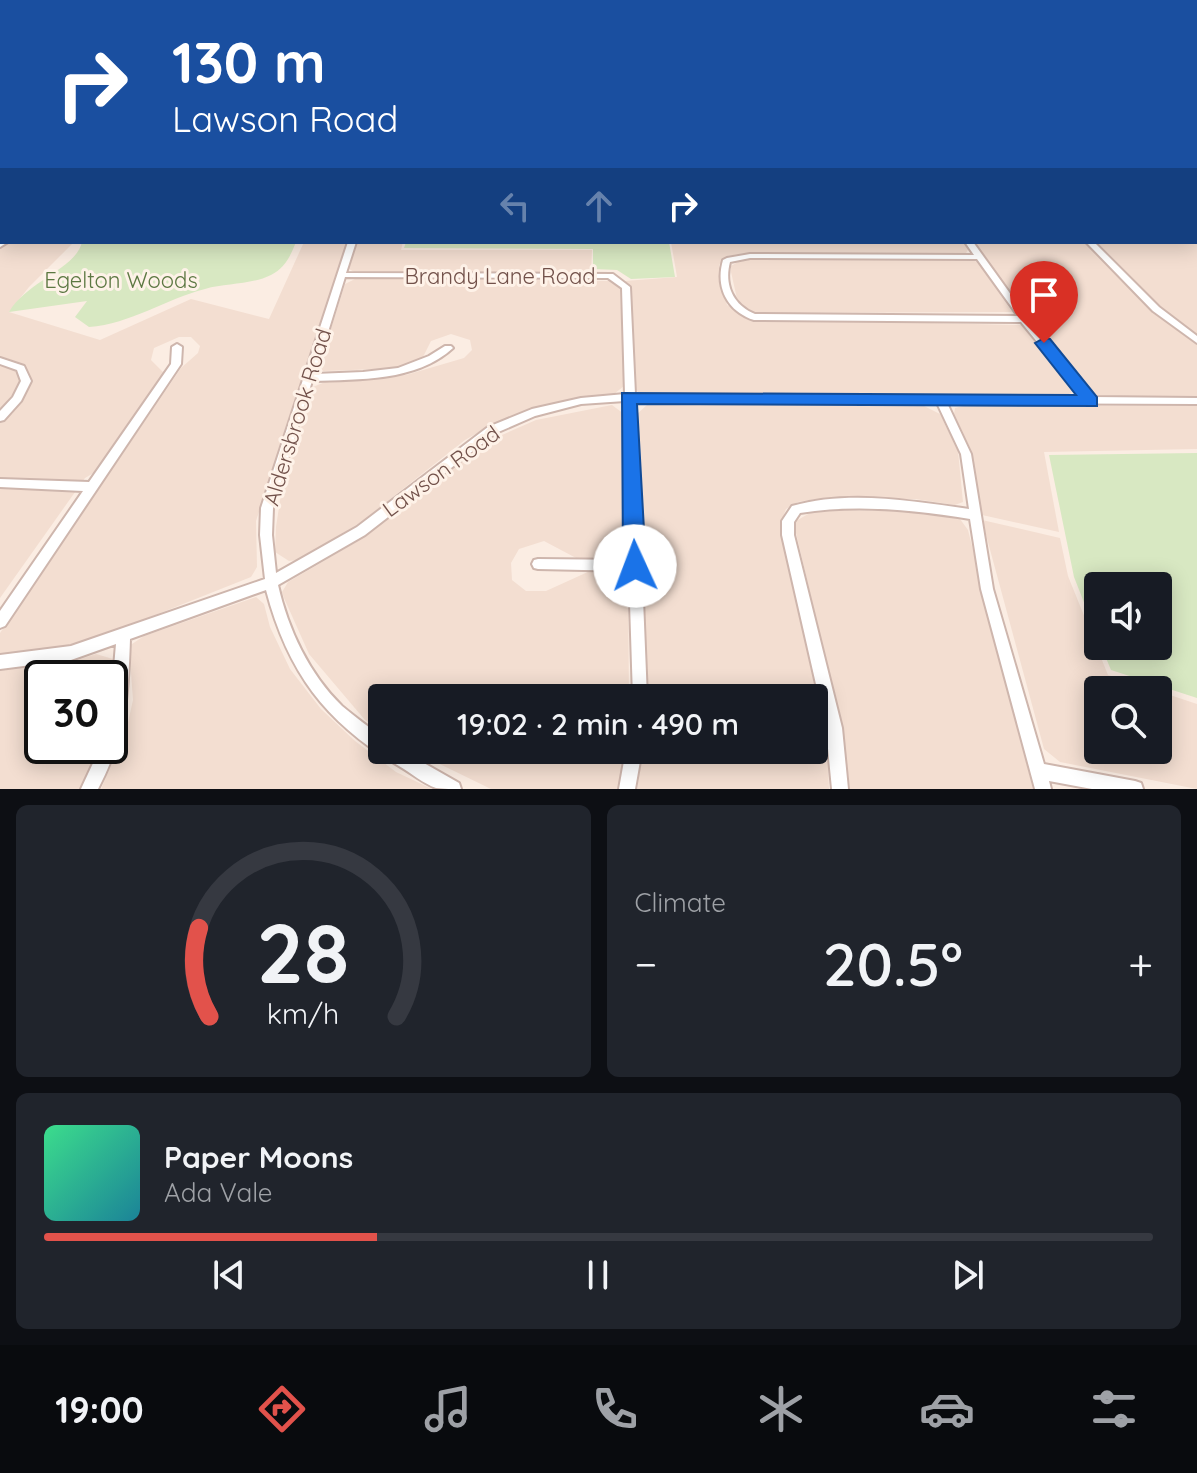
<!DOCTYPE html>
<html lang="en">
<head>
<meta charset="utf-8">
<style>
  body { margin:0; font-family:Quicksand,sans-serif; background:#20242c; color:#f1f3f6; height:100vh; display:flex; flex-direction:column; font-size:30px; white-space:nowrap }
  * { box-sizing:border-box; margin:0 }
  p { font-size:26px; color:#9ea1a6 }
  .icon { flex:none; width:44px; height:44px; fill:none; stroke:currentColor; stroke-width:2; stroke-linecap:round; stroke-linejoin:round }
  .map { position:relative; height:789px; overflow:hidden }
  .drawer { display:flex; flex-direction:column; gap:16px; padding:16px; background:#0d0f14; flex:1 }
  .drawer>* { flex:none }
  .hud { position:absolute; left:0px; top:0px; width:1198px; height:244px; box-shadow:0 4px 20px #0003; background:#1a4fa0; color:#fff; overflow:hidden }
  .buttons { position:absolute; left:1084px; top:572px; display:grid; gap:16px }
  .buttons a { display:grid; place-items:center; width:88px; height:88px; border-radius:8px; background:#171b24; box-shadow:0 4px 20px #0003; font-size:40px }
  .speed { position:absolute; left:24px; top:660px; display:flex; gap:16px; font-size:40px; font-weight:700; text-align:center }
  .speed>* { display:grid; place-content:center; width:104px; height:104px; border-radius:50%; background:#171b24; box-shadow:0 4px 20px #0003; line-height:1 }
  .speed .limit { border:4px solid #111; border-radius:12px; background:#fff; color:#111 }
  .pin { position:absolute; display:grid; place-items:center; width:68px; height:68px; color:#fff; margin:-82px -34px; border-radius:50% 50% 50% 0; rotate:-45deg; box-shadow:0 0 8px #0007 }
  .pin .icon { rotate:45deg }
  .me { position:absolute; width:88px; margin:-44px; rotate:358deg; stroke-linejoin:round; filter:drop-shadow(0 0 6px #0008) }
  .turn { display:flex; align-items:center; gap:28px; height:168px; padding:0 40px; font-size:36px }
  .turn .icon { width:104px; height:104px; stroke-width:2.5 }
  .turn b { display:block; font-size:56px; line-height:68px }
  .lanes { display:flex; align-items:center; height:76px; padding:0 40px; background:#0003; justify-content:center; gap:40px; direction:ltr }
  .lanes .off { opacity:.35 }
  .big { font-size:60px; font-weight:600; line-height:1.1 }
  .drawer .widget { flex:1; display:flex; flex-direction:column; justify-content:center; gap:12px; min-width:0; padding:0 28px; border-radius:12px; background:#20242c }
  .drawer .dial { align-items:center; gap:0 }
  .dial svg { height:208px; overflow:visible; fill:none; stroke:#363941; stroke-width:7; stroke-linecap:round; text-anchor:middle }
  .dial text { fill:#f1f3f6; stroke:none }
  .song { display:flex; align-items:center; gap:24px }
  .cover { width:96px; height:96px; border-radius:12px; background:linear-gradient(135deg,hsl(150 70% 55%),hsl(190 70% 35%)) }
  .played { height:8px; border-radius:4px; background:linear-gradient(90deg,#e2524b 30%,#363941 30%) }
  .keys { display:flex; justify-content:space-around; direction:ltr }
  .heat { display:flex; justify-content:space-between; align-items:center; font-size:44px; direction:ltr }
  .drawer .tiles { flex:1; display:grid; gap:16px; grid-template-columns:1fr 1fr }
  .widget:last-child { grid-column:span 2 }
  .trip { position:absolute; left:368px; top:684px; width:460px; height:80px; border-radius:8px; background:#171b24; box-shadow:0 4px 20px #0003; font-weight:600; line-height:80px; text-align:center }
  .menu { display:flex; height:128px; justify-content:space-around; align-items:center; background:#090b0e; color:#9ea1a6 }
  .menu .icon { width:56px; height:56px }
  .menu .on { color:#e2524b }
  .menu b { font-size:36px; color:#f1f3f6 }
  .map>svg:first-child { display:block }
  .residential { fill:#f3ded1 }
  .green { fill:#d8e8c2 }
  .building { fill:#f0c7bb; stroke:#a88b83; stroke-width:2 }
  .lines { fill:none; stroke-linecap:round; stroke-linejoin:round }
  .minor-casing { stroke:#ceb6ad; stroke-width:4 }
  .major-casing { stroke:#d5cbc9; stroke-width:4 }
  .minor { fill:#fff; fill-rule:evenodd }
  .major { fill:#f8c69d; fill-rule:evenodd }
  .route { fill:#1a73e8; stroke:#114b97; stroke-width:2 }
  .labels { text-anchor:middle; dominant-baseline:central; stroke-width:6; stroke-linejoin:round; paint-order:stroke }
  .street-label { font-size:22px; fill:#72514a; stroke:#fef2e8 }
  .park-label { font-size:22px; fill:#5c7842; stroke:#fef2e8 }
</style>
</head>
<body>
<div class="map">
<svg width="1197" height="789" viewBox="0 0 1197 789">
  <rect width="100%" height="100%" fill="#fbede3"/>
  <path class="residential" d="M89,0h486v2h-490z
    M589,0h342l2,2h-344z
    M0,14l2,228h72l-45,45 -20,25 91,28 91,-41 78,20 35,-77h43l-91,279 1,46 -6,10 -146,58 -48,13 -57,7v-22l181,-265 17,-15 2,-7 -9,-9h-12l-25,11 -3,12 14,14 -68,97 -12,7 -85,120z
    M1197,224v111l-38,-30 -62,-63h99z
    M357,242h46l-2,8h191l-1,24 -235,-1 -7,-4z
    M671,242h293l5,6 -3,5h-221l-17,3 -9,9 8,40 22,14 273,6 50,67 -4,4 -429,-3 -4,-4 -6,-102 -4,-6 52,-4z
    M974,242h112l66,68 45,34v52l-94,1 -11,-4 -9,-7z
    M743,259l229,1 6,2 34,50 -261,1 -13,-10 -7,-31v-6z
    M357,278l253,3 10,8 4,97 -10,8 -72,12 -49,18 -28,16 -104,82 -62,38 -10,1 -14,-9 1,-25 7,-46 30,-94 17,-7 76,-5 58,-17 8,-8 -2,-10 -19,-6 -20,7 -10,20 -16,7 -82,3 -4,-4 26,-83z
    M648,404l276,2 16,8 18,37 5,51 -8,3 -40,-6h-100l-17,3 -12,7 -6,16 47,219 2,45h-192l6,-39h171v-52h-167l-11,-283z
    M612,405l12,9 4,131 -4,9 -8,6 -38,-1 -34,-18 -25,8 -8,14 1,17 14,11h20l44,-20 34,6 4,8 1,113h-247v33l-17,-11 -56,-66 -25,-56 -2,-6 6,-10 70,-41 128,-99 50,-22z
    M963,406h234v43l-153,3 15,80 -77,-17 -10,-63 -18,-38 1,-6z
    M815,510l105,1 40,8 8,11 65,259h-183l-7,-56 -47,-200v-12z
    M982,520l78,18 8,38 40,99 47,15h-57v60h60v-59l39,13v85l-137,-27 -16,-13z
    M256,597l8,7 6,23 20,42 31,40 34,32 41,31 36,17h-331l26,-62 6,-27 -4,-54 15,-10z
    M96,654l17,5 1,50 -4,21v-52h-68v68h62l-22,43h-82v-120l55,-2z
    M411,750h213l-6,39h-127z"/>
  <path class="green" d="M82,242h214c-5,13 -11,26 -25,33 -20,10 -45,8 -66,14 -40,10 -74,35 -116,38l-14,-10 12,-16 -78,11c18,-31 67,-43 73,-70z
    M406,242h263l6,35 -44,2 -14,-9 -24,-1v-20l-189,-1z
    M1197,453v245l-86,-28 -10,-24h57v-60h-60v52l-24,-61 -25,-122z"/>
  <path class="building" d="M1196,8l1,1v34l-1,-1z"/>
  <g class="lines">
    <g class="minor-casing">
      <path id="minor" d="M233,0h5l-2,2h-5z
        M582,0h4v2h-4z
        M931,0h4l2,2h-4z
        M0,54h2v3h-2z
        M0,77h2v4h-2z
        M0,101h2v4h-2z
        M2,149v4l-2,1v-4z
        M2,240v2h6l-8,5v-6z
        M348,242h8l-10,31 267,1 17,13 5,107 447,3 -61,-75 -267,-2c-27,-9 -39,-33 -31,-60l4,-2 23,-4 224,1 -9,-13h8l54,75 66,80 104,1v6l-250,-1 24,51 22,135 51,175 91,17 6,2 2,6h-51l-43,-8 2,8h-16l-54,-200 -11,-70c-57,-9 -113,-15 -170,-6l-6,9v13l48,193 6,61h-16l-6,-61 -44,-193v-14l10,-15c56,-16 120,-5 177,3l-8,-55 -24,-51 -302,-3 12,298h-14l-4,-127 -91,-2 -4,-1 -2,-4 2,-4 4,-1 91,1 -4,-159 -44,3 -46,12 -39,17 -131,102 -87,50c10,44 31,89 64,121 13,11 27,21 40,31v13h19l58,33 2,6c-7,0 -18,0 -25,-1 -12,-4 -25,-15 -37,-22 -73,-43 -111,-93 -133,-176l-136,49c-2,59 -4,96 -32,150h-17l20,-43h9v-32l6,-70 -45,16 -71,9v-14l71,-9 194,-67 -5,-44 1,-27zM750,258l227,1 41,57 -263,-2c-22,-9 -31,-29 -25,-52zM345,277l263,1 14,10 3,106 -44,4 -49,11 -44,18 -131,100 -81,46 -4,-38 1,-27 39,-127c47,-2 104,1 141,-33l-2,-2h-6l-16,10 -31,12 -35,4 -48,2z
        M1086,242h8l65,65 38,29v7l-44,-32z
        M177,344l5,3 -1,17 -176,262 -5,2v-17l83,-120 -83,-4v-8l89,3 82,-118 1,-17z
        M0,358l24,8 7,15 -10,20 -17,19 -4,1v-10l13,-14 8,-16 -4,-11 -17,-6z
        M626,750h16l-7,39h-16z"/>
    </g>
    <g class="major-casing">
      <path id="major" d="M1196,6h1v2h-1z
        M0,8h2v4h-2z"/>
    </g>
    <use href="#minor" class="minor"/>
    <use href="#major" class="major"/>
  </g>
  <path class="route" d="M1044,338l6,1 47,58v9l-460,-2 9,162 -3,7 -8,3 -9,-3 -3,-7 -1,-173 454,2 -41,-52z"/>
  <g class="labels">
    <g class="street-label">
      <text x="500" y="276">Brandy Lane Road</text>
      <text transform="translate(297 417) rotate(-73)">Aldersbrook Road</text>
      <text transform="translate(441 471) rotate(-36)">Lawson Road</text>
    </g>
    <g class="park-label">
      <text x="121" y="280">Egelton Woods</text>
    </g>
  </g>
</svg>
<div class="buttons">
<a><svg class="icon" aria-label="sound" viewBox="0 0 24 24"><path d="M4 9h4l5-4v14l-5-4H4zM17 9q2 3 0 6"/></svg></a>
<a><svg class="icon" aria-label="search" viewBox="0 0 24 24"><circle cx="10" cy="10" r="6"/><path d="M15 15l6 6"/></svg></a>
</div>
<div class="speed"><div class="limit">30</div></div>
<div class="pin" style="left:1044px;top:343px;background:#d93025"><svg class="icon" aria-label="arrive" viewBox="0 0 24 24"><path d="M6 21V4h12l-3 4 3 4H6"/></svg></div>
<svg class="me" style="left:635px;top:566px" viewBox="-20 -20 40 40"><circle r="19" fill="#fff"/><path d="M0-13L10 11 0 6-10 11z" fill="#1a73e8"/></svg>
<div class="trip">19:02 · 2 min · 490 m</div>
<div class="hud">
<div class="turn"><svg class="icon" aria-label="right" viewBox="0 0 24 24"><path d="M7 20v-9h11M14 6l5 5-5 5"/></svg><div><b>130 m</b>Lawson Road</div></div>
<div class="lanes"><svg class="icon off" aria-label="left" viewBox="0 0 24 24"><path d="M17 20v-9H6M10 6l-5 5 5 5"/></svg><svg class="icon off" aria-label="ahead" viewBox="0 0 24 24"><path d="M12 20V5M6 11l6-6 6 6"/></svg><svg class="icon" aria-label="right" viewBox="0 0 24 24"><path d="M7 20v-9h11M14 6l5 5-5 5"/></svg></div>
</div>
</div>
<section class="drawer">
<div class="tiles">
<div class="widget dial"><svg viewBox="0 0 100 80">
<path d="M14 69A42 42 0 1 1 86 69"/>
<path d="M14 69A42 42 0 0 1 10 35" stroke="#e2524b"/>
<text x="50" y="56" font-size="32" font-weight="700">28</text>
<text x="50" y="72" font-size="11">km/h</text>
</svg></div>
<div class="widget"><p>Climate</p>
<div class="heat"><a>−</a><b class="big">20.5°</b><a>+</a></div>
</div>
<div class="widget">
<div class="song"><i class="cover"></i><div><b>Paper Moons</b><p>Ada Vale</p></div></div>
<div class="played"></div>
<div class="keys"><svg class="icon" aria-label="previous" viewBox="0 0 24 24"><path d="M18 5L8 12l10 7zM5 5v14"/></svg><svg class="icon" aria-label="pause" viewBox="0 0 24 24"><path d="M8 5v14M16 5v14"/></svg><svg class="icon" aria-label="next" viewBox="0 0 24 24"><path d="M6 5l10 7-10 7zM19 5v14"/></svg></div>
</div>
</div>
</section>
<nav class="menu">
<b>19:00</b>
<svg class="icon on" aria-label="directions" viewBox="0 0 24 24"><path d="M12 3l9 9-9 9-9-9zM9 14v-3h6M13 9l2 2-2 2"/></svg>
<svg class="icon" aria-label="music" viewBox="0 0 24 24"><path d="M9 18V5l10-2v13"/><circle cx="6" cy="18" r="3"/><circle cx="16" cy="16" r="3"/></svg>
<svg class="icon" aria-label="phone" viewBox="0 0 24 24"><path d="M5 4h4l2 5-3 2q2 4 5 5l2-3 5 2v4C11 20 4 13 5 4z"/></svg>
<svg class="icon" aria-label="climate" viewBox="0 0 24 24"><path d="M12 3v18M4 7l16 10M4 17L20 7"/></svg>
<svg class="icon" aria-label="car" viewBox="0 0 24 24"><path d="M5 17H2v-5l4-1 3-4h7l3 4 3 1v5h-3M9 17h6M6 11h13"/><circle cx="7" cy="17" r="2"/><circle cx="17" cy="17" r="2"/></svg>
<svg class="icon" aria-label="filters" viewBox="0 0 24 24"><path d="M4 7h16M4 17h16"/><circle cx="9" cy="7" r="2"/><circle cx="15" cy="17" r="2"/></svg>
</nav>
</body>
</html>
